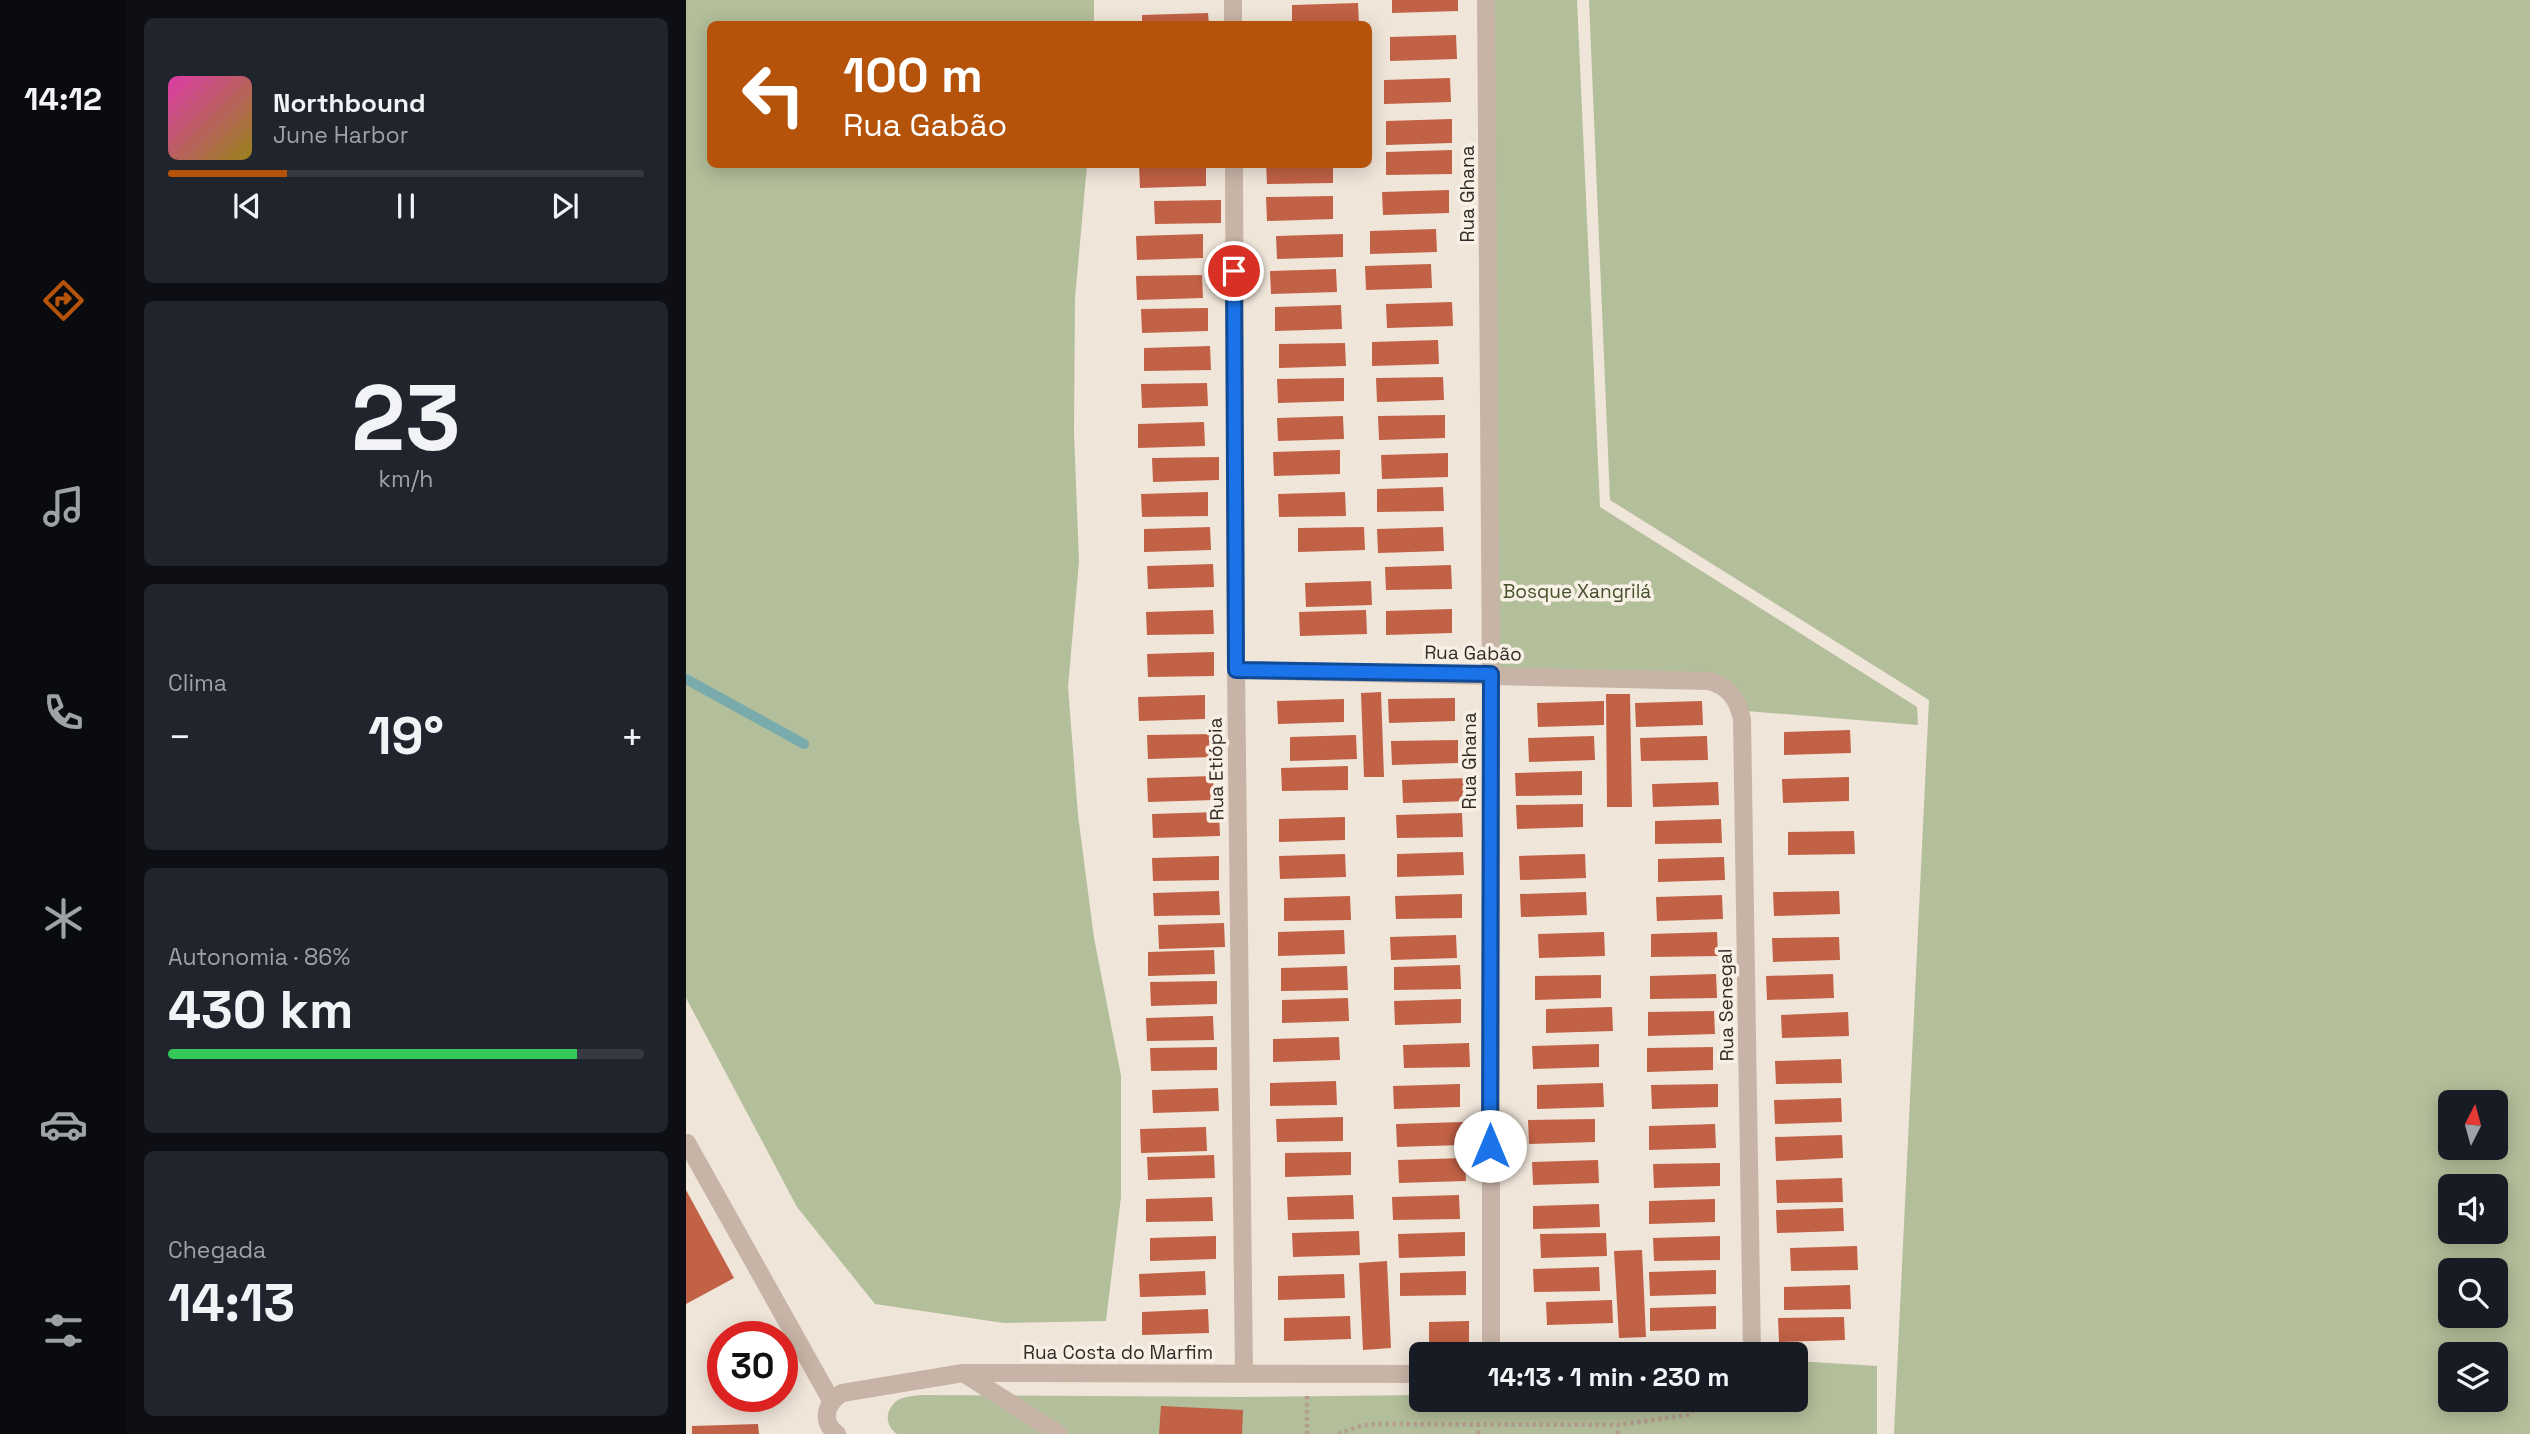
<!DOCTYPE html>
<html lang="pt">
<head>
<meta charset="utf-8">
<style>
  body { margin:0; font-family:"Space Grotesk",sans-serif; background:#20242c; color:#f1f3f6; height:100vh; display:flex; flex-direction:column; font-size:26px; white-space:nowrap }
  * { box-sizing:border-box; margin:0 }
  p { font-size:23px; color:#9ea1a6 }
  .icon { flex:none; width:38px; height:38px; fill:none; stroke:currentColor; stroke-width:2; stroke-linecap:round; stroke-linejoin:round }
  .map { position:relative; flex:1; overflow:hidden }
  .sheet { display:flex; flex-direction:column; gap:18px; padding:18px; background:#0d0f14; width:560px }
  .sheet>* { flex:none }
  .banner { position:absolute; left:21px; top:21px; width:665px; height:147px; border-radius:10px; box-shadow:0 4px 18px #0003; background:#b45309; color:#fff; overflow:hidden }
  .needle { width:46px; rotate:6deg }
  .buttons { position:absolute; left:1752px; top:1090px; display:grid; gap:14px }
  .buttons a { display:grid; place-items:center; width:70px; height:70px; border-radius:10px; background:#171b24; box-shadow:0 4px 18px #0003; font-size:35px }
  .speed { position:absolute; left:21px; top:1321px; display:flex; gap:14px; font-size:35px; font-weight:700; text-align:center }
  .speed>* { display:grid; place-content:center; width:91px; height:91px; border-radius:50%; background:#171b24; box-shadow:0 4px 18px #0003; line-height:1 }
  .speed .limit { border:10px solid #d22; background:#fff; color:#111 }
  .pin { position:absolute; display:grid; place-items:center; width:60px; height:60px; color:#fff; margin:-30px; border:4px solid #fff; border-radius:50%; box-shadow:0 2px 7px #0007 }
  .me { position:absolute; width:77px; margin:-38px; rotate:0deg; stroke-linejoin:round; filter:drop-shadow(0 0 5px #0008) }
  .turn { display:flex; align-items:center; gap:24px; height:147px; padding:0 21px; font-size:32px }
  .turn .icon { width:91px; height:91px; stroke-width:2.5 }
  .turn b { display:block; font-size:49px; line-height:60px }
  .big { font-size:52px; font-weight:700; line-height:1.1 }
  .sheet .tile { flex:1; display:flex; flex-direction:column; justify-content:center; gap:10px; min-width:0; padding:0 24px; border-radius:10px; background:#20242c }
  .sheet .dial { align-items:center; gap:0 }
  .dial b { font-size:91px; line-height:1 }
  .song { display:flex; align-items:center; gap:21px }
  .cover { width:84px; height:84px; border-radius:10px; background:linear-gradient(135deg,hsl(320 70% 55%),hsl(50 70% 35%)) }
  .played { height:7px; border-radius:4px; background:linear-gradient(90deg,#b45309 25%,#363941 25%) }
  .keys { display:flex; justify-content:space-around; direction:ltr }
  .heat { display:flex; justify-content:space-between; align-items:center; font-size:38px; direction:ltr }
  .charge { height:10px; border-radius:5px; background:linear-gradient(90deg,#34c759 86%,#363941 0) }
  .trip { position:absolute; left:723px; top:1342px; width:399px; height:70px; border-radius:10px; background:#171b24; box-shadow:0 4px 18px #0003; font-weight:700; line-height:70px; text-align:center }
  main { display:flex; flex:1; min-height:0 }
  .menu { display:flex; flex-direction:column; width:126px; justify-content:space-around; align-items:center; background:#090b0e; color:#9ea1a6 }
  .menu .icon { width:49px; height:49px }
  .menu .on { color:#b45309 }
  .menu b { font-size:32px; color:#f1f3f6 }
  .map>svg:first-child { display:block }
  .green { fill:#b3be9a; fill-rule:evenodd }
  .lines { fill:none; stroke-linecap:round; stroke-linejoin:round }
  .stream { stroke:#79abac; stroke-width:10 }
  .building { fill:#c16146 }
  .path { stroke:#b39e90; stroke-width:4.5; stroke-dasharray:3.5 3.5; stroke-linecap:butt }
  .service { stroke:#c7b4a6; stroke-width:18 }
  .minor { stroke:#c7b4a6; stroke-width:18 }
  .route-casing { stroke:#114b97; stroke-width:18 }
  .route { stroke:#1a73e8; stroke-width:12 }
  .labels { text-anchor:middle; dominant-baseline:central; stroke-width:7; stroke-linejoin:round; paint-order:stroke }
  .street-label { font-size:19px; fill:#342a27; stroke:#f8efe5 }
  .park-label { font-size:19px; fill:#44512b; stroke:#f8efe5 }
</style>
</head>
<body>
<main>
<nav class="menu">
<b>14:12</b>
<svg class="icon on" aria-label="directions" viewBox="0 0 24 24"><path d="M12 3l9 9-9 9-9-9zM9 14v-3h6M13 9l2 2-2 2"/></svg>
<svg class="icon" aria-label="music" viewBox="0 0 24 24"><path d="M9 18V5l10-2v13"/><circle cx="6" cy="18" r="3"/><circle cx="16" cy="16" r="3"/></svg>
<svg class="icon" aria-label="phone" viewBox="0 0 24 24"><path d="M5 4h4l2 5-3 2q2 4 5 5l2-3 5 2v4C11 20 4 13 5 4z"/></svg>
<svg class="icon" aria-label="climate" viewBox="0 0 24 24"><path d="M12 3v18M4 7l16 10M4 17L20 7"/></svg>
<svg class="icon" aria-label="car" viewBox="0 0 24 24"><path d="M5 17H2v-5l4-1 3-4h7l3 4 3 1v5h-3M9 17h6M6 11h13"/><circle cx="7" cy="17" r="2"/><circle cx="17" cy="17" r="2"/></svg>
<svg class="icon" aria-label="filters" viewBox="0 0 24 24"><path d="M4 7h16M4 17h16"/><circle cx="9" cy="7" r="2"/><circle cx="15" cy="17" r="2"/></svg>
</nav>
<section class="sheet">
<div class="tile">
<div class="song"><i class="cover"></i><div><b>Northbound</b><p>June Harbor</p></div></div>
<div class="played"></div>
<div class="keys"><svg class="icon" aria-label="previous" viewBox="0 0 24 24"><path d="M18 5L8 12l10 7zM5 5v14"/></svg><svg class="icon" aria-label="pause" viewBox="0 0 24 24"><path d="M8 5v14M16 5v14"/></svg><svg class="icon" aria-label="next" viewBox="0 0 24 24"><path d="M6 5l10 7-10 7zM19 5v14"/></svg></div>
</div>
<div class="tile dial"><b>23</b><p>km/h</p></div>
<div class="tile"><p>Clima</p>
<div class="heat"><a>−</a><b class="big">19°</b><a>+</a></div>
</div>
<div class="tile"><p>Autonomia · 86%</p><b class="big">430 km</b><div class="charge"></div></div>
<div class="tile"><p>Chegada</p><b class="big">14:13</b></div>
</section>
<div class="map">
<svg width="1844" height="1434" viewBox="0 0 1844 1434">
  <rect width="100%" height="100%" fill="#f0e5d9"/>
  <path class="green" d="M0,0h408v24h-384v140l377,1 -12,133 -1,135 5,128 -11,126 10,128 16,123 27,138v121l-15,124 -102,2 -129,-19 -78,-97 -111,-209z
    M808,0h83l23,507 317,200 1,18 -172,-14 -12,-23 -241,-15z
    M903,0h941v1434h-636l35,-734 -319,-200zM1764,1102h46v46h-46zM1764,1186h46v46h-46zM1764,1270h46v46h-46zM1764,1354h46v46h-46z
    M1110,1361l81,5v68h-980c-13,-9 -12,-25 1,-34 7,-4 16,-4 23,-5l317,2 183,-2v5l360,2 15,-2z"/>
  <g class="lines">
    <path class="stream" d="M0,679l118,65"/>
  </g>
  <path class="building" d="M706,0h66v11l-66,2z
    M672,3l1,21h-67v-19z
    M522,13l1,11h-67v-9z
    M770,35l1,24 -67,2v-24z
    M764,78l1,24 -67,2v-24z
    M766,119v24l-66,2v-24z
    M766,150v24l-66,1v-23z
    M453,164h67v22l-66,2z
    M580,164h67v19l-66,1z
    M763,190v23l-66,2 -1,-23z
    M647,196v23l-66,2 -1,-24z
    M535,200v23l-66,1 -1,-23z
    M750,229l1,23 -67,2v-23z
    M517,234v24l-66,2 -1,-24z
    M657,234v23l-66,2 -1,-23z
    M745,264l1,24 -66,2 -1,-24z
    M650,269l1,23 -66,2 -1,-23z
    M516,275l1,23 -66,2 -1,-24z
    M766,302l1,24 -66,2 -1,-24z
    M655,305l1,24 -67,2v-24z
    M522,308v23l-66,2 -1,-24z
    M752,340l1,24 -67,2v-24z
    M659,343l1,23 -67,2v-24z
    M524,346l1,24 -67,1v-23z
    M757,377l1,23 -67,2 -1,-24z
    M658,378v23l-66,2 -1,-24z
    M521,383l1,23 -66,2 -1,-24z
    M759,415v23l-66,2 -1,-24z
    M657,416l1,23 -66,2 -1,-23z
    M518,422l1,24 -67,2v-24z
    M654,450v24l-66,2 -1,-24z
    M762,453v24l-66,2 -1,-24z
    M533,457v23l-66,2 -1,-24z
    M757,487l1,24 -67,1v-23z
    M522,492v24l-66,1 -1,-23z
    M659,492l1,24 -67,1 -1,-23z
    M524,527l1,23 -67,2v-23z
    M678,527l1,23 -67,2v-24z
    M757,527l1,24 -66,2 -1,-24z
    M527,564l1,23 -66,2 -1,-23z
    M765,565l1,24 -66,1 -1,-23z
    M685,581l1,24 -66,2 -1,-24z
    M766,609v24l-66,2v-24z
    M527,610l1,24 -67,1 -1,-23z
    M680,610l1,24 -67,2 -1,-24z
    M528,652v24l-66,1 -1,-23z
    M695,692l3,85h-20l-3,-84z
    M920,694h24l2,113h-25z
    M519,695v24l-66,2 -1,-24z
    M769,698v23l-66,2 -1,-24z
    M658,699v23l-66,2 -1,-23z
    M918,701v24l-66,2 -1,-24z
    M1016,701l1,24 -67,2 -1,-24z
    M1164,730l1,23 -67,2v-23z
    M527,734l1,23 -66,2 -1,-24z
    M670,735l1,24 -67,2v-24z
    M908,736l1,24 -66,2 -1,-24z
    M1021,736l1,24 -67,1 -1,-23z
    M772,740v23l-66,2 -1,-24z
    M662,766v24l-66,1 -1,-23z
    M896,771v24l-66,1 -1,-23z
    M527,776l1,24 -66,2 -1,-24z
    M1163,777v24l-66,2 -1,-24z
    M783,778v23l-66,2 -1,-23z
    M1032,782l1,23 -66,2 -1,-23z
    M897,804v23l-66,2 -1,-24z
    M533,812l1,24 -67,2 -1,-24z
    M776,813l1,24 -66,1 -1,-23z
    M659,817v23l-66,2v-23z
    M1035,819l1,24 -67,1v-23z
    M1168,831l1,23 -67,1v-23z
    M777,852l1,23 -67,2v-23z
    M659,854l1,23 -66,2 -1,-23z
    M899,854l1,24 -66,2 -1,-24z
    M533,856v24l-66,1 -1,-23z
    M1038,857l1,23 -67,2v-23z
    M533,891l1,24 -66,1 -1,-23z
    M1153,891l1,23 -66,2 -1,-24z
    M900,892l1,23 -66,2 -1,-23z
    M776,894v24l-66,1 -1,-23z
    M1036,895l1,24 -66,2 -1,-24z
    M664,896l1,24 -67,1v-23z
    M538,923l1,24 -66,2 -1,-24z
    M658,930l1,24 -67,2v-24z
    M918,932l1,24 -66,2 -1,-24z
    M1031,932l1,24 -67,1v-23z
    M770,935l1,23 -66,2 -1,-23z
    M1153,937l1,23 -67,2 -1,-24z
    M528,950l1,24 -67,2v-24z
    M774,965l1,24 -67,1v-23z
    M661,966l1,24 -67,1v-23z
    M1030,974l1,24 -67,1v-23z
    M1147,974l1,24 -67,2 -1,-24z
    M915,975v23l-66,2v-24z
    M531,981v23l-66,2 -1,-24z
    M662,998l1,23 -67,2v-23z
    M775,999v24l-66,2 -1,-24z
    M926,1007l1,24 -67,2v-24z
    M1028,1011l1,23 -67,2v-24z
    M1162,1012l1,24 -67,2 -1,-23z
    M527,1016l1,24 -67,1 -1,-23z
    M653,1037l1,23 -67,2v-23z
    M783,1043l1,24 -66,1 -1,-23z
    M913,1044v23l-66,2 -1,-23z
    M531,1047v23l-66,1 -1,-23z
    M1027,1047v23l-66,2v-24z
    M1155,1059l1,24 -66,1 -1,-23z
    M650,1081l1,24 -67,1v-23z
    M917,1083l1,24 -67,2v-24z
    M774,1084v23l-66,2 -1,-23z
    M1032,1084v23l-66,2 -1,-24z
    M532,1088l1,23 -66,2 -1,-23z
    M1155,1098l1,24 -67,2 -1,-24z
    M657,1117v24l-66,1 -1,-23z
    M909,1119v23l-66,2 -1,-24z
    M777,1122v23l-66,2 -1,-23z
    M1029,1124l1,24 -67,2v-24z
    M520,1127l1,24 -66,2 -1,-24z
    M1156,1135l1,23 -67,3 -1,-24z
    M665,1152v23l-66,2v-24z
    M528,1155l1,23 -67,2 -1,-23z
    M779,1158l1,23 -67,2 -1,-23z
    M912,1160l1,23 -66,2 -1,-23z
    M1034,1163v23l-66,2 -1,-24z
    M1156,1178l1,24 -66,1 -1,-23z
    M0,1190l48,88 -48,26z
    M667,1195l1,24 -66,1 -1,-23z
    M773,1195l1,24 -67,1 -1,-23z
    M526,1197l1,24 -67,1v-23z
    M1029,1199v23l-66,2v-23z
    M913,1204l1,23 -67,2v-23z
    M1157,1208l1,23 -67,2 -1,-23z
    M673,1231l1,24 -67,2 -1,-24z
    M779,1232v24l-66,2 -1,-24z
    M920,1233l1,23 -66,2 -1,-24z
    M530,1236v23l-66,2v-23z
    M1034,1236v24l-66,1 -1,-23z
    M1171,1246l1,24 -67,1 -1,-23z
    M956,1250l4,87 -27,1 -5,-87z
    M701,1261l4,87 -28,2 -4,-87z
    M913,1267l1,24 -66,1 -1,-23z
    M1030,1270v24l-66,2 -1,-24z
    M519,1271l1,24 -66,2 -1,-23z
    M780,1271v24l-66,1v-23z
    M658,1274l1,24 -67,2v-24z
    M1164,1285l1,24 -67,1v-23z
    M926,1300l1,23 -66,2 -1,-23z
    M1030,1306v23l-66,2v-23z
    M522,1309l1,24 -67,2v-23z
    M664,1316l1,23 -67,2v-23z
    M1158,1317l1,23 -66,2 -1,-24z
    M783,1321v33h-40v-32z
    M475,1406l82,4 -1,24h-83z
    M72,1424l1,10h-67v-8z"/>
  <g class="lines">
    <path class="path" d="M621,1396v38
      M652,1434l25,-9 16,-1 239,1 70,-10 4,-3 -3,-5 -91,-7
      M792,1434v-9
      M932,1434v-9"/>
    <path class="service" d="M1,1143l145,259
      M277,1373l96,61"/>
    <path class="minor" d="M547,0v24
      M800,0l5,674v680
      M548,164l2,506 8,704
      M550,670l473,11c20,5 29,19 33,38l10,635
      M151,1434c-17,-13 -11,-31 5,-41l121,-20 458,1"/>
  </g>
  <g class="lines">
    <g class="route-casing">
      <path id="route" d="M548,271l2,399 255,4 -1,472"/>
    </g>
    <use href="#route" class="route"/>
  </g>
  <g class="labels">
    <g class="street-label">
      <text transform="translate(781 194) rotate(-90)">Rua Ghana</text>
      <text transform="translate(787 653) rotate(1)">Rua Gabão</text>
      <text transform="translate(783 761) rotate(-90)">Rua Ghana</text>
      <text transform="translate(530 769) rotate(-91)">Rua Etiópia</text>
      <text transform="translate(1040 1005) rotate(-91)">Rua Senegal</text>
      <text x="432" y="1352">Rua Costa do Marfim</text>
    </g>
    <g class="park-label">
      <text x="891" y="591">Bosque Xangrilá</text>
    </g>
  </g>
</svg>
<div class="buttons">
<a><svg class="needle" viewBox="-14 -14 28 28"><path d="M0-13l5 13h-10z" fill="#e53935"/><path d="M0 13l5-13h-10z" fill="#9ea1a6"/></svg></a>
<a><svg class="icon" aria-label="sound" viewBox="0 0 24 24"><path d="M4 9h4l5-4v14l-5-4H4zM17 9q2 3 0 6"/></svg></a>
<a><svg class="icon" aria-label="search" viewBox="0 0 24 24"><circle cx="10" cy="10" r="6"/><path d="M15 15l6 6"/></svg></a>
<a><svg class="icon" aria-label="layers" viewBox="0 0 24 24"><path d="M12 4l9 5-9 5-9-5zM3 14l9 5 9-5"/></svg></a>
</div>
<div class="speed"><div class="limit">30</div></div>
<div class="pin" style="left:548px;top:271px;background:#d93025"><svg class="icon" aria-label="arrive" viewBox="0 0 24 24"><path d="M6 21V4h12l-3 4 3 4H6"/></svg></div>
<svg class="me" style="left:804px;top:1146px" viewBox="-20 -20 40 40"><circle r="19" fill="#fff"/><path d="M0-13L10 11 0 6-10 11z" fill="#1a73e8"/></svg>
<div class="trip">14:13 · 1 min · 230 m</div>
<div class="banner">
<div class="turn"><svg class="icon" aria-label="left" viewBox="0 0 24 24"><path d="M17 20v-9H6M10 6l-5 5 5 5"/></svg><div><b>100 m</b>Rua Gabão</div></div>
</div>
</div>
</main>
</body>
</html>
